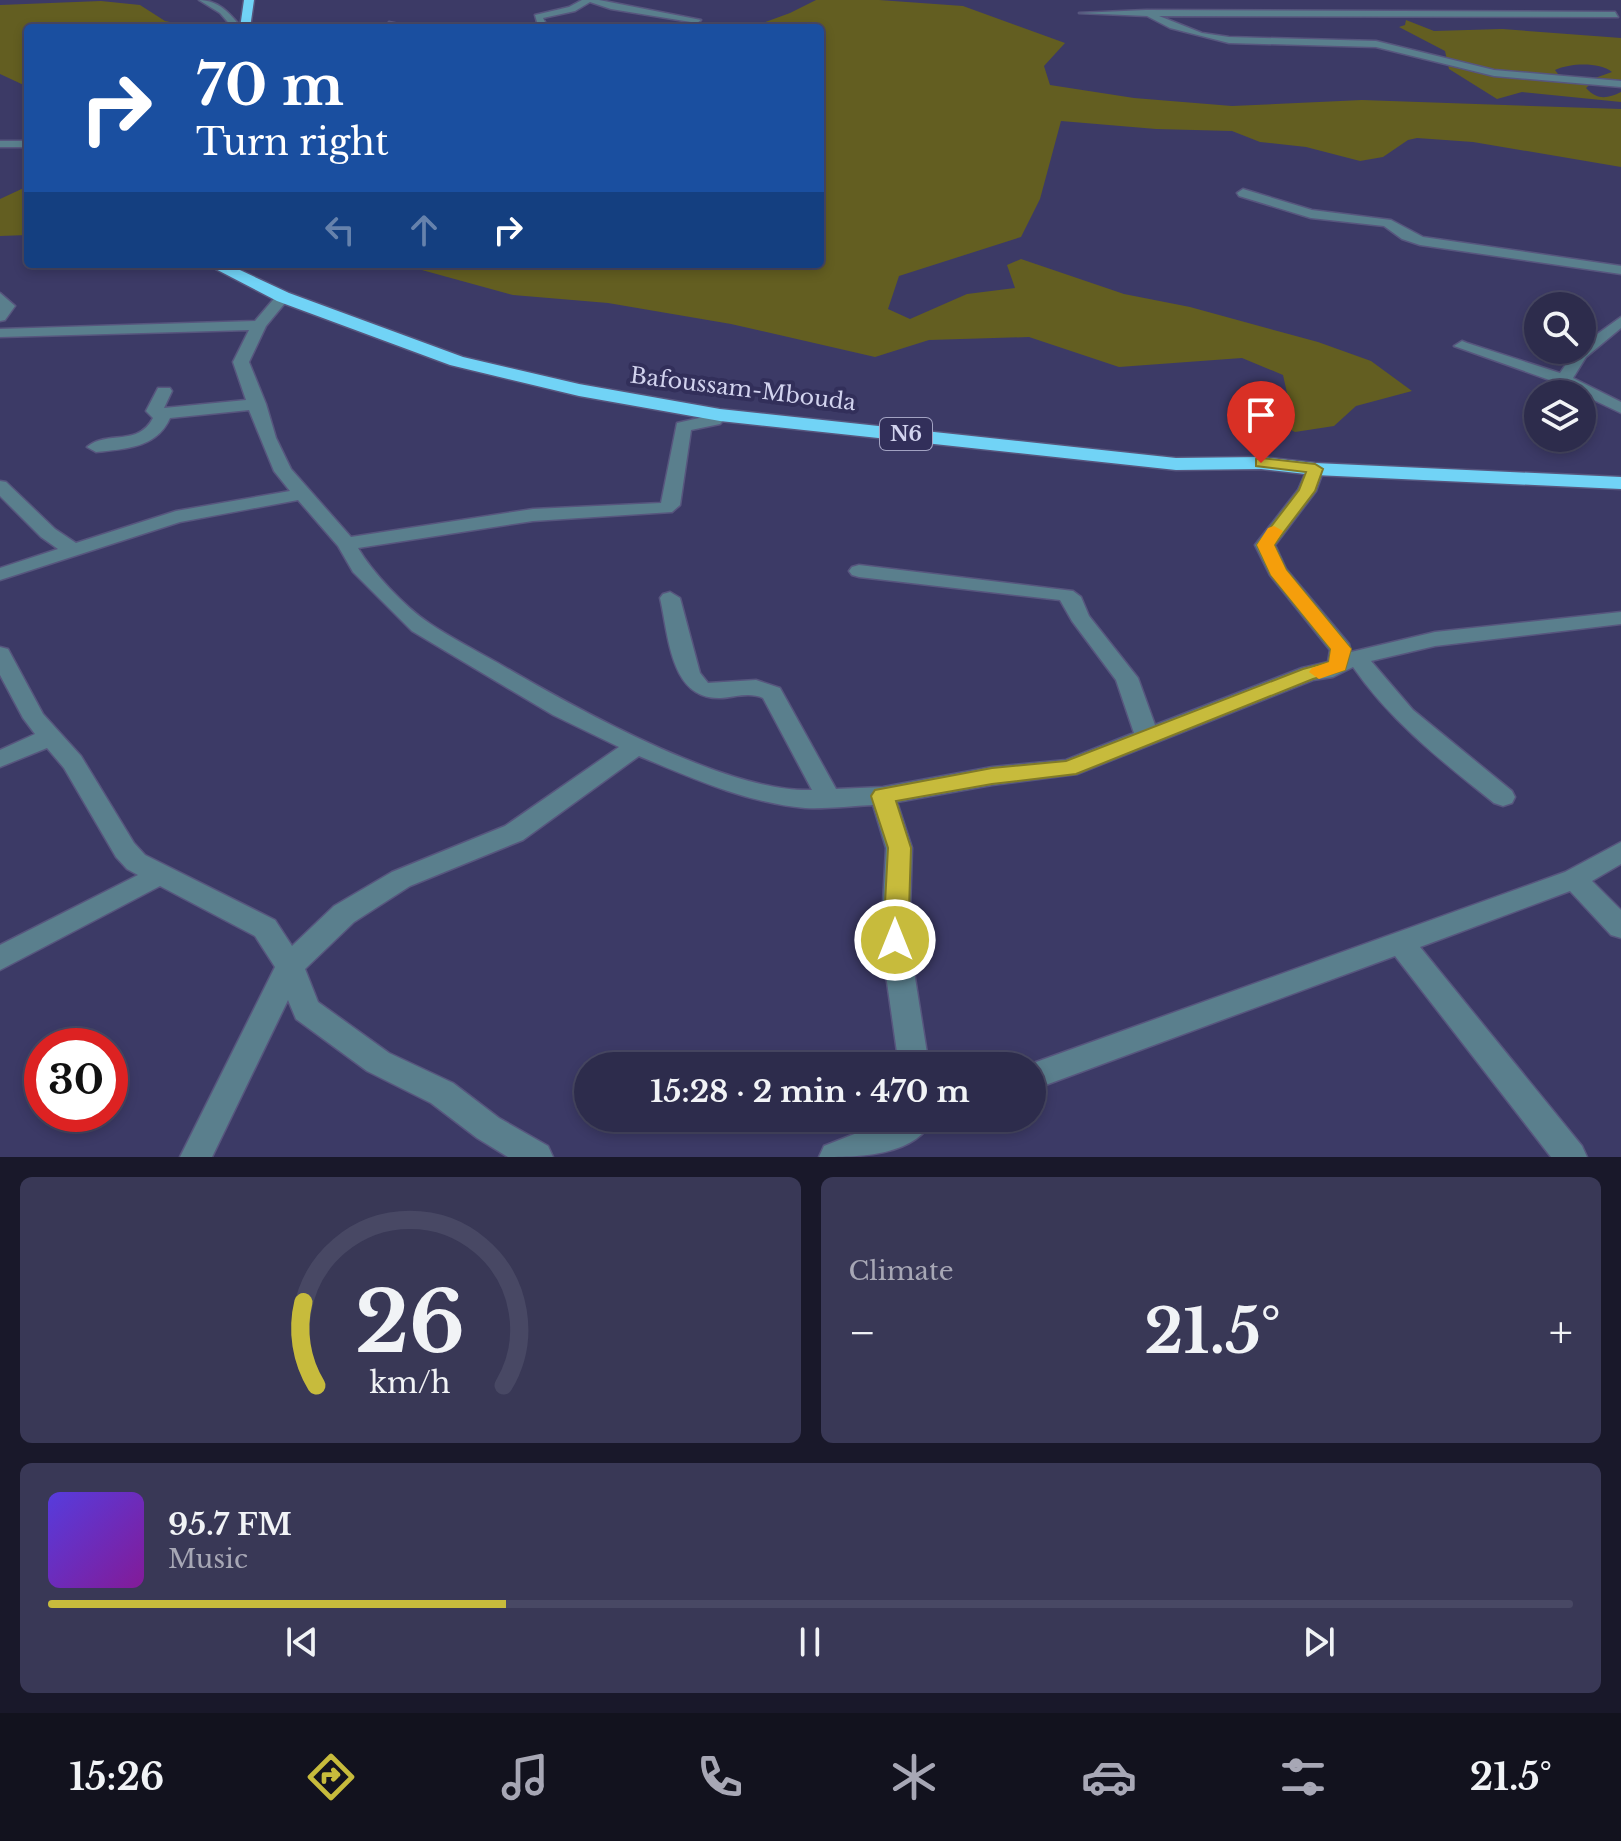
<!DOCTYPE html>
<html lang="en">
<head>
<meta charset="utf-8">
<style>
  body { margin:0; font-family:"Libre Baskerville",serif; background:#393856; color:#f1f3f6; height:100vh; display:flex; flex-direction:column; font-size:30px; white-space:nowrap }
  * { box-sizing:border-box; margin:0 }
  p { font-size:26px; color:#a7a7b5 }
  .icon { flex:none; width:44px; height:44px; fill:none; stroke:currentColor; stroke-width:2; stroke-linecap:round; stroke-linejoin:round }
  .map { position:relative; height:1157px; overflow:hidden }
  .side { display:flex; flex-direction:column; gap:20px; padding:20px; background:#19182a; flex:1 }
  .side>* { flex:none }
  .banner { position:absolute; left:24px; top:24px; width:800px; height:244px; border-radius:8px; box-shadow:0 4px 12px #0003,0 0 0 2px #484864; background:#1a4fa0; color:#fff; overflow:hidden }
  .buttons { position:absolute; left:1524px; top:292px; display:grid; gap:16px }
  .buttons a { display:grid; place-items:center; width:72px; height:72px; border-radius:50%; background:#2d2c4c; box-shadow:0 4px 12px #0003,0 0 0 2px #484864; font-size:40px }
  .speed { position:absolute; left:24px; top:1028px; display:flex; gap:16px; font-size:40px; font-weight:700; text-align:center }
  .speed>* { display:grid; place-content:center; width:104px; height:104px; border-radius:50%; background:#2d2c4c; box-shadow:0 4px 12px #0003,0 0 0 2px #484864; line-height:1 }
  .speed .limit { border:12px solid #d22; background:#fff; color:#111 }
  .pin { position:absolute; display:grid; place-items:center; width:68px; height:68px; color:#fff; margin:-82px -34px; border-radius:50% 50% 50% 0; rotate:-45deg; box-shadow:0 0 8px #0007 }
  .pin .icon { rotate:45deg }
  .me { position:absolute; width:88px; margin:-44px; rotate:0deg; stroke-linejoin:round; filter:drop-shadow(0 0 6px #0008) }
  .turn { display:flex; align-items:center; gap:28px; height:168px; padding:0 40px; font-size:36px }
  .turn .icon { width:104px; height:104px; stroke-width:2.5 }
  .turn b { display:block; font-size:56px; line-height:68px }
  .lanes { display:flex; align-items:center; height:76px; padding:0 40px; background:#0003; justify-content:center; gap:40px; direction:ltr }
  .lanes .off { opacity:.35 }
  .big { font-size:60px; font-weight:700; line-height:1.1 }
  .side .card { flex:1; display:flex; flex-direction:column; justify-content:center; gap:12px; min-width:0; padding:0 28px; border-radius:12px; background:#393856 }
  .side .dial { align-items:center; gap:0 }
  .dial svg { height:208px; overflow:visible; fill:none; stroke:#484864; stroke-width:7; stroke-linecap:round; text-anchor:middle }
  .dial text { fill:#f1f3f6; stroke:none }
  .song { display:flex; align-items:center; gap:24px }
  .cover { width:96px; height:96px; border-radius:12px; background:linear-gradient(135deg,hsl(250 70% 55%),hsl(290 70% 35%)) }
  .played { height:8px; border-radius:4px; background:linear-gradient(90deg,#c7bb3c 30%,#484864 30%) }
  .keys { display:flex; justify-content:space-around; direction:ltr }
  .heat { display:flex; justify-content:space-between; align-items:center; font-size:44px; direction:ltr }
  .side .tiles { flex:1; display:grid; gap:20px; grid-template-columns:1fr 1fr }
  .card:last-child { grid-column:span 2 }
  .trip { position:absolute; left:574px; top:1052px; width:472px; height:80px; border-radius:40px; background:#2d2c4c; box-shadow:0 4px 12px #0003,0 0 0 2px #484864; font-weight:700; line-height:80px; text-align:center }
  .dock { display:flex; height:128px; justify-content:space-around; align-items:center; background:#12121e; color:#a7a7b5 }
  .dock .icon { width:56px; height:56px }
  .dock .selected { color:#c7bb3c }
  .dock b { font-size:36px; color:#f1f3f6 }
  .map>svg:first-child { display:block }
  .green { fill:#635e21 }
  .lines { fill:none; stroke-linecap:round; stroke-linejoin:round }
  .minor-casing { stroke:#57567e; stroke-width:3 }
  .highway-casing { stroke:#57567e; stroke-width:3 }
  .minor { fill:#5a7f8d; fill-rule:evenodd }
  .highway { fill:#71d3f6; fill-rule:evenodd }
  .route { fill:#c7bb3c; stroke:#817a27; stroke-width:2 }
  .slow { fill:#f59e0b }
  .labels { text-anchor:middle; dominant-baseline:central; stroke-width:8; stroke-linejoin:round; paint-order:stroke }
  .shield { fill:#322f5a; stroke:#a2a2c2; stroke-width:2 }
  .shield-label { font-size:20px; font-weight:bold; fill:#d2d3ee }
  .street-label { font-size:22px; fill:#d2d3ee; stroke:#322f5a }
</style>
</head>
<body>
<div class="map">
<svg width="1621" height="1157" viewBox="0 0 1621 1157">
  <rect width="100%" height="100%" fill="#3c3a66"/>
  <path class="green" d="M816,0h63l84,6 102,37 -21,23 6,19 84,13 98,8 130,-6 259,9v58l-148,-25 -56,-4 -9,2 -25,17 -23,4 -54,-14 -46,-5 -28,-11 -76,-2 -95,-8 -21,78 -19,38 -122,39 -11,33 22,10 57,-25 48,-6 -8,-23 14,-6 103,35 66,13 128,35 53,19 41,30 -56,15 -22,20 -39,6 -30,-15 22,-24 -4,-18 -41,-17 -123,9 -90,-30 -100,3 -54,17 -144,-33 -123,-21 -95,-8 -113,-31h420v-236h-71l41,-15z
    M101,1l39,4 25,16 15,3 1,4h-153v59l-28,-13v-69z
    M1406,20l28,11 68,-2 119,9v42l-26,-2 17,-6c-13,-10 -41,-9 -57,-2l3,4 33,9 -5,5c11,12 21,11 35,4v10l-99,-10 -25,7 -48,-30 -4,-18 -46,-24 6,-2z
    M28,186v49l-28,1v-37z"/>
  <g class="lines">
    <g class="minor-casing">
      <path id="minor" d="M199,0c20,0 31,14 43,28h-9l-13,-15z
        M582,0h17l102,20 -4,3 -86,-14 -21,-7 -15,9 -32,7 2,4 -5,6h-9l6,-6 -2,-7 34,-8z
        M1146,10l469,2 3,5 -459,-1 43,17 27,4 147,4 118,29 127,11v6l-127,-11 -118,-29 -147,-4 -59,-15 -23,-12 -68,-3z
        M389,22l19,4 1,2 -23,-1z
        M0,141h28v6h-28z
        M1243,189l69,21 79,10 32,17 198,29v8l-201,-29 -18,-6 -18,-13 -73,-8 -72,-22 -2,-3z
        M0,293l15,13 -10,14 -5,1z
        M283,293l7,4 -24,29 -17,36 17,42 10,34 15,31 60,68 182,-28 128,-6 16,-80 31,-7 12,-6 6,1 2,4 -8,9 -29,6 -11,75 -8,7 -139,9 -175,27c14,24 47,59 71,75 22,15 46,27 69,40 75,44 228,130 314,127l-49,-92c-13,-6 -28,-1 -42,0 -51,2 -52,-62 -61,-100l3,-4 7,-2 10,6 20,75 8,10 48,-3 24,8 56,101 47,-2 109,-20 74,-7 68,-27 -18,-53 -44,-59 -12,-21 -201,-23 -7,-2 -3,-4 3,-4 7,-2 214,26 8,6 8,19 49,62 17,47 147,-57 26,-6 2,-12 -60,-75 -15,-30 43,-55 11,-25 6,-1 9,5 -8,22 -41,54 11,24 63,75 2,8 84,-20 186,-20v12l-186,22 -64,15 42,49 99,81 3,6 -3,6 -9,3 -9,-3c-51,-41 -103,-81 -141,-136l-20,10 -20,3 -236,94 -85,11 -95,17 15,46 -3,92 20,126h-30l-18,-126 5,-92 -13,-43c-22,1 -46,4 -68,3 -58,-5 -113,-30 -166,-52l-116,84 -113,46 -56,36 -49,47 13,33 71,51 64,30 46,35 49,28 5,11h-45l-31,-19 -46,-35 -64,-32 -71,-52 -8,-19 -76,157h-32l95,-190 -20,-31 -95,-50 -160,84v-25l138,-70 -11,-6 -11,-12 -52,-89 -17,-20 -47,19v-17l35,-16 -12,-16 -23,-43v-28l8,2 35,65 38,42 53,87 11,12 130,65 17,26 42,-40 58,-34 113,-46 114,-79 -66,-32 -141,-84 -59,-59 -15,-26 -40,-46 -118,22 -180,58v-12l58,-19 -17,-12 -41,-41v-15l6,1 49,47 21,14 100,-32 114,-20 -16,-20 -25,-61 -79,8c-13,30 -45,31 -74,34l-9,-5c20,-17 51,0 66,-29l-7,-7 12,-23h12l2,3 -8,17 82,-8 -13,-38 16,-32 -249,7v-8l255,-8 23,-27z
        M1621,317v11l-35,29 -13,21 48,24v11l-63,-30 -104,-37 8,-5 5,2 93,30 15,-22 7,-1v-5z
        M1621,842v22l-29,17 29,29v28l-10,-3 -41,-44 -150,56 162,199 5,11h-36l-156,-201 -363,134v-24h-7l540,-194z
        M895,1118h39c-19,39 -76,39 -115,39l5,-11z"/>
    </g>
    <g class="highway-casing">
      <path id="highway" d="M244,0h10l-4,28h-10z
        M206,264h21l62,29 174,64 116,27 141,25 456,49 85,-1 54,6 306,14v12l-306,-14 -54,-6 -85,1 -456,-49 -141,-25 -129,-31 -173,-64z"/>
    </g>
    <use href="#minor" class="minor"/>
    <use href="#highway" class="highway"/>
  </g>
  <path class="route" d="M1261,458l54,6 8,5 -8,22 -41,54 12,25 65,79 -6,21 -32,9 -237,95 -84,10 -96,17 15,47 -3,92 -4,7 -9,3 -8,-3 -4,-7 5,-92 -17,-52 4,-6 117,-22 74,-7 237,-92 26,-7 2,-13 -60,-74 -14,-30 42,-55 7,-18 -50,-6v-7z"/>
  <path class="slow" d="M1274,526l9,5 -9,14 12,25 65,79 -6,21 -26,9 -10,-7 3,-4 17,-6 2,-13 -60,-74 -14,-30 11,-17z"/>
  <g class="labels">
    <rect class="shield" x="880" y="418" width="52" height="32" rx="6"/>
    <g class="shield-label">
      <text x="906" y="434">N6</text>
    </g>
    <g class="street-label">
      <text transform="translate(743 389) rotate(7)">Bafoussam-Mbouda</text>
    </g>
  </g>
</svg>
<div class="buttons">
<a><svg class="icon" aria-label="search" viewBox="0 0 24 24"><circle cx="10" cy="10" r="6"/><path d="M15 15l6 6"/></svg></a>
<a><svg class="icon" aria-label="layers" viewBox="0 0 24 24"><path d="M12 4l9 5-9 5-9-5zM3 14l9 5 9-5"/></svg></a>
</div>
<div class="speed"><div class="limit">30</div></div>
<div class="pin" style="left:1261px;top:463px;background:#d93025"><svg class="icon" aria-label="arrive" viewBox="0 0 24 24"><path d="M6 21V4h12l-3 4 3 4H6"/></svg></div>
<svg class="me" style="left:895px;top:940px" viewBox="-20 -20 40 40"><circle r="17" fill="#c7bb3c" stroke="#fff" stroke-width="3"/><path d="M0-11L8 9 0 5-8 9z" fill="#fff"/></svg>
<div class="trip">15:28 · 2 min · 470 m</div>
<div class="banner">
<div class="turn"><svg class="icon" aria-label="right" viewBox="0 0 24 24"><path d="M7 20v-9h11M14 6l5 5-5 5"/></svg><div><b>70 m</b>Turn right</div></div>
<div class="lanes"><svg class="icon off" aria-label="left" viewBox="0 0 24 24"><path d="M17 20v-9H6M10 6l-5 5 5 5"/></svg><svg class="icon off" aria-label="ahead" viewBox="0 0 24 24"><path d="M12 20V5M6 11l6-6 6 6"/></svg><svg class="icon" aria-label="right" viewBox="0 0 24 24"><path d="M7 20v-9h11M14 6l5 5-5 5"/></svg></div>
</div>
</div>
<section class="side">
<div class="tiles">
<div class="card dial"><svg viewBox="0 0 100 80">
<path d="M14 69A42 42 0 1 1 86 69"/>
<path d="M14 69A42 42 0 0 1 9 37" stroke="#c7bb3c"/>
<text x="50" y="56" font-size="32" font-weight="700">26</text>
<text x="50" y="72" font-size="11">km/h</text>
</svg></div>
<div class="card"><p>Climate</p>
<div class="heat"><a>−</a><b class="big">21.5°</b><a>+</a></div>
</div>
<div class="card">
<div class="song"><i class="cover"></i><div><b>95.7 FM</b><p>Music</p></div></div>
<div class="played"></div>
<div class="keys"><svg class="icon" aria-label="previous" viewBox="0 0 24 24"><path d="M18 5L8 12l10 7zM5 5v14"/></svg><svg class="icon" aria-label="pause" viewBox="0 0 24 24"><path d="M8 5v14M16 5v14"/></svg><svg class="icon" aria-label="next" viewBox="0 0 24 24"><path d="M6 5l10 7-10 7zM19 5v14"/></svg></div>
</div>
</div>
</section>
<nav class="dock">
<b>15:26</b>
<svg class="icon selected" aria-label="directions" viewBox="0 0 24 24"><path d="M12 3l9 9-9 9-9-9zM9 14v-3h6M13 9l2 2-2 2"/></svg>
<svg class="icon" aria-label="music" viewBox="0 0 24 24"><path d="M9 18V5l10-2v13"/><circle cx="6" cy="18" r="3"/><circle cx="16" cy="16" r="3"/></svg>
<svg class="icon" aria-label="phone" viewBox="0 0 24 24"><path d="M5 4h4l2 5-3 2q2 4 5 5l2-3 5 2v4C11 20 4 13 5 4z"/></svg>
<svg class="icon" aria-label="climate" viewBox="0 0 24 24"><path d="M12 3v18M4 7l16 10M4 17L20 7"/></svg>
<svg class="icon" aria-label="car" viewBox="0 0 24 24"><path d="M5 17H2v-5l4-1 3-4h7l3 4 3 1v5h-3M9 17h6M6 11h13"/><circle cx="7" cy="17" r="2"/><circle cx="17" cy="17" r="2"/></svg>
<svg class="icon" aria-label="filters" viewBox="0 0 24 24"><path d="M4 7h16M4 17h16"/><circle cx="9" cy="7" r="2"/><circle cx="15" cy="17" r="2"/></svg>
<b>21.5°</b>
</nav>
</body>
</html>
